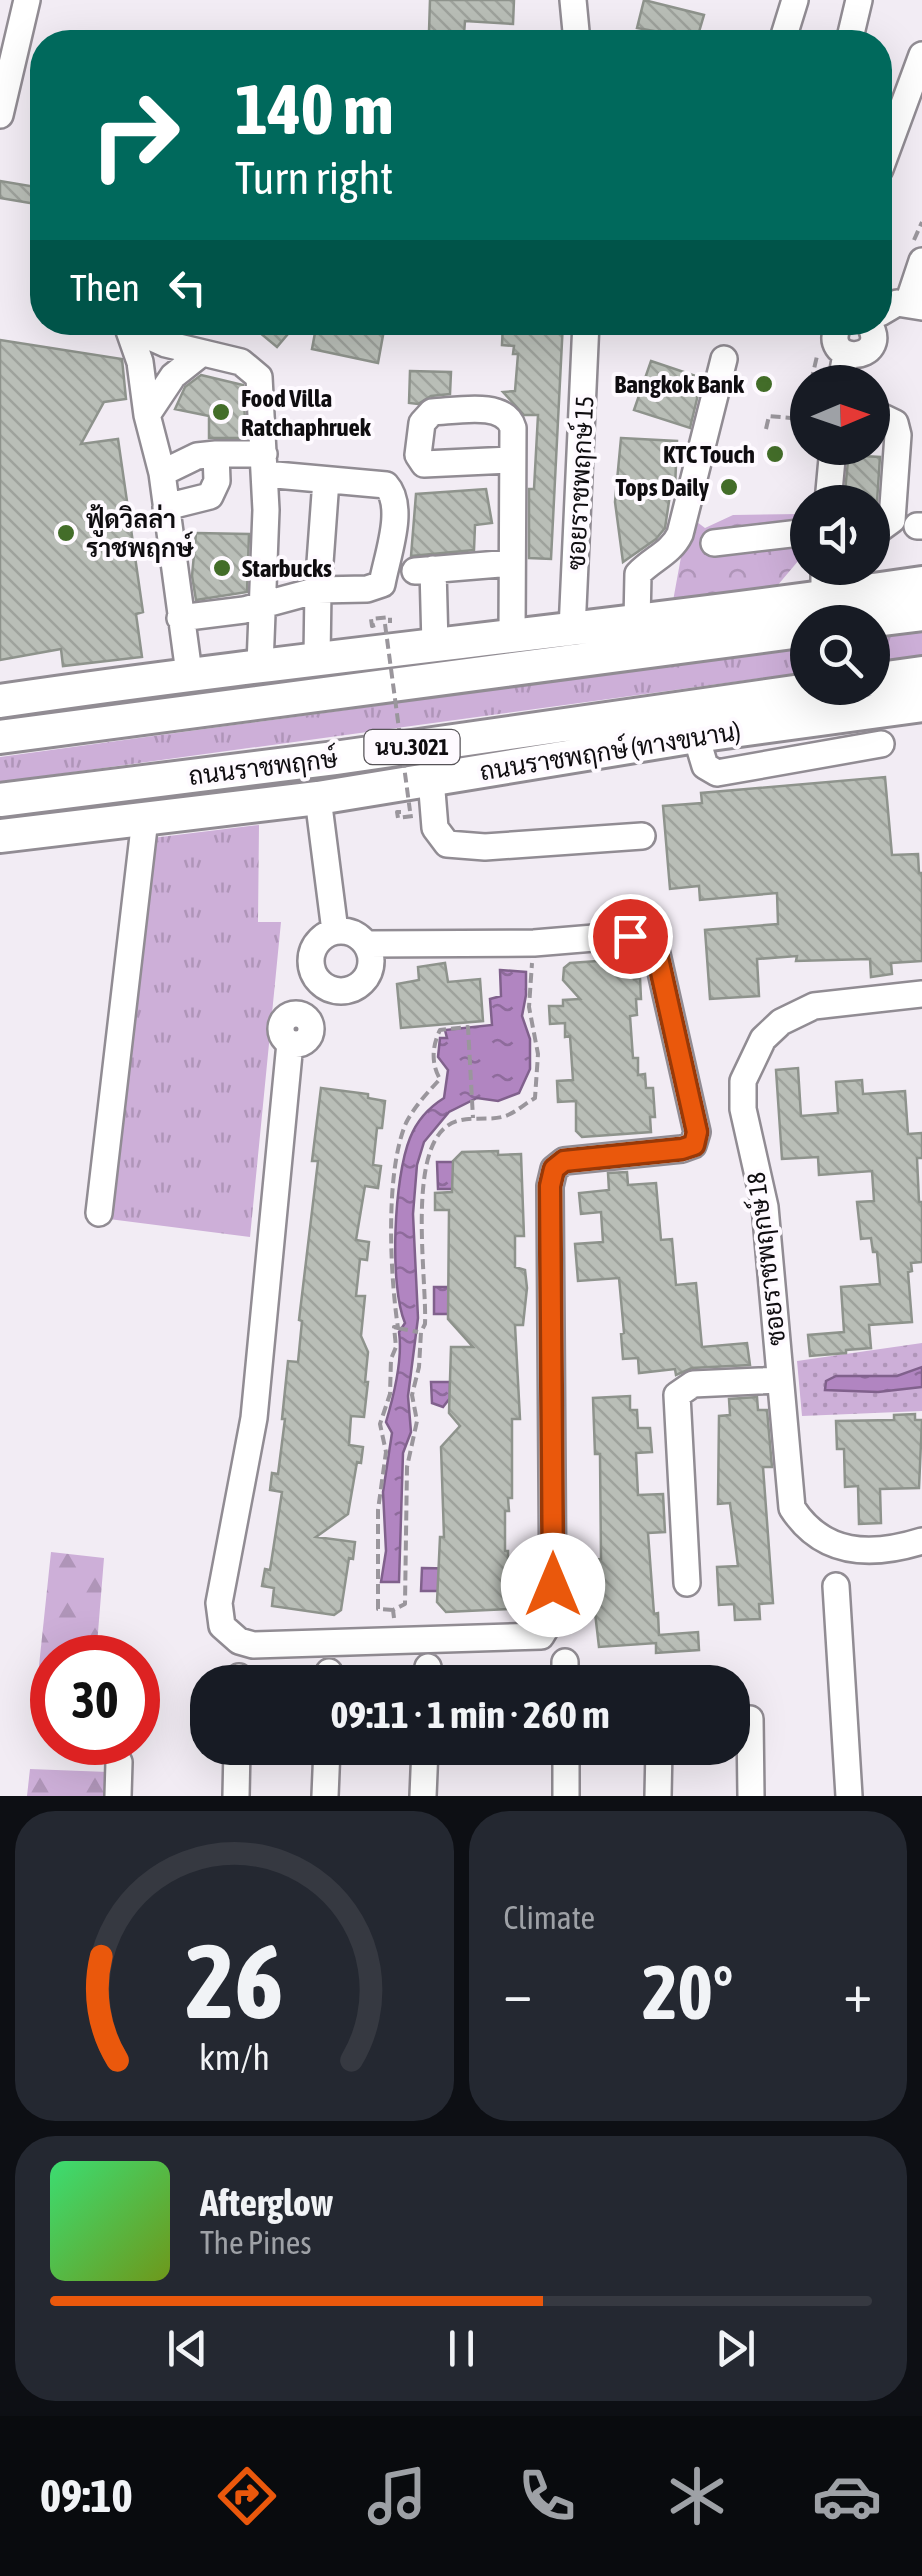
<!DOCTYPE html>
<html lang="en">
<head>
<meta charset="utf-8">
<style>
  body { margin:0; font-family:"Asap Condensed",Sarabun,sans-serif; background:#242831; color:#f1f3f6; height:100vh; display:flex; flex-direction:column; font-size:38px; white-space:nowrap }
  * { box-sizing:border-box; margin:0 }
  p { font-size:32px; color:#9ea1a6 }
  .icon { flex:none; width:55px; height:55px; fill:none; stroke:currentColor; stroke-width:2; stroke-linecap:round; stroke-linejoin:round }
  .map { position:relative; height:1796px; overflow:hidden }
  .panel { display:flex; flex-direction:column; gap:15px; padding:15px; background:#0d0f14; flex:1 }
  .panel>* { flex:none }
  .hud { position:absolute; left:30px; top:30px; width:862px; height:305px; border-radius:40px; box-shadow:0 10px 40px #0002; background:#00695c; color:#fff; overflow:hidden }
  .needle { width:65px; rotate:88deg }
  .fabs { position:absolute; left:790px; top:365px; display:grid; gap:20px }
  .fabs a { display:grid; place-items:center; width:100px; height:100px; border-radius:50%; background:#171b24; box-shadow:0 10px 40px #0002; font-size:50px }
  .speed { position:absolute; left:30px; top:1635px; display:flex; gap:20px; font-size:50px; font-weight:700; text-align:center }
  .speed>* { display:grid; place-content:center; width:130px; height:130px; border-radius:50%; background:#171b24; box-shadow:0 10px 40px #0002; line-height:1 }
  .speed .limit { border:15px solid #d22; background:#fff; color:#111 }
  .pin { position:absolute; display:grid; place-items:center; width:85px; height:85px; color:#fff; margin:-42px; border:5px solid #fff; border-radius:50%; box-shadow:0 2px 10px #0007 }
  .me { position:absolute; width:110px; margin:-55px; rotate:0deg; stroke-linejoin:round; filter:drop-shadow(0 0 8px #0008) }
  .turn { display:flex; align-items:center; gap:35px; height:210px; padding:0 40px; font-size:45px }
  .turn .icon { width:130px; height:130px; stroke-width:2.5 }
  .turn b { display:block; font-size:70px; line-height:85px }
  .then { display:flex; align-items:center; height:95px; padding:0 40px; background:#0003; gap:20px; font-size:38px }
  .big { font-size:75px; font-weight:700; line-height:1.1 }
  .panel .widget { flex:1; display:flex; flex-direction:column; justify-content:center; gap:15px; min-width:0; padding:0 35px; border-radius:40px; background:#242831 }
  .panel .dial { align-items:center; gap:0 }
  .dial svg { height:260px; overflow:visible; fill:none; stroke:#363941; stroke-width:7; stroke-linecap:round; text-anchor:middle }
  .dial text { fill:#f1f3f6; stroke:none }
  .song { display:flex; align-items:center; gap:30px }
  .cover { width:120px; height:120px; border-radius:15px; background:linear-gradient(135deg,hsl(140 70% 55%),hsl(80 70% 35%)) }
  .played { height:10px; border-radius:5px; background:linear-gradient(90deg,#ea580c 60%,#363941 60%) }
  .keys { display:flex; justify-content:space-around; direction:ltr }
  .heat { display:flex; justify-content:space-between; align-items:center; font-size:55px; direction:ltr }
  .panel .tiles { flex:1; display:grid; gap:15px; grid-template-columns:1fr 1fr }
  .widget:last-child { grid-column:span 2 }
  .trip { position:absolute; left:190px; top:1665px; width:560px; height:100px; border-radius:40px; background:#171b24; box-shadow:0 10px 40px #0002; font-weight:700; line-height:100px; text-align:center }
  .menu { display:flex; height:160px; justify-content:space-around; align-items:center; background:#090b0e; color:#9ea1a6 }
  .menu .icon { width:70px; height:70px }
  .menu .on { color:#ea580c }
  .menu b { font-size:45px; color:#f1f3f6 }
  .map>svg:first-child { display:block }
  .grass { fill:url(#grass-tufts) }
  .forest { fill:url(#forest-firs) }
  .park { fill:url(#park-crowns) }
  .garden { fill:url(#garden-dots) }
  .water { fill:url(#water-ripples); stroke:#80618c; stroke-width:2.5 }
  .building { fill:url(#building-back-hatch); stroke:#8e938c; stroke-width:2.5 }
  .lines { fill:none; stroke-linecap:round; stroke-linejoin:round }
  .minor-casing { stroke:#918c93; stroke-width:30 }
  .major-casing { stroke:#918c93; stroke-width:38 }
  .path { stroke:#9a969c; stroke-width:4; stroke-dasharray:10 5; stroke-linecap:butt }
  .minor { stroke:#fff; stroke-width:25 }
  .major { stroke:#fff; stroke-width:32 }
  .path-bridge { stroke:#9a969c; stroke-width:4; stroke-dasharray:10 5; stroke-linecap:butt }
  .route-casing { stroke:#983908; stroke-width:25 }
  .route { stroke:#ea580c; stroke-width:18 }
  .poi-dot { fill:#436d29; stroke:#fefaff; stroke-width:4 }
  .labels { text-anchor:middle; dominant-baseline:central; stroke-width:8; stroke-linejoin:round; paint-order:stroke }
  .shield { fill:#fefaff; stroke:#575458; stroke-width:2.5 }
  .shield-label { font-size:22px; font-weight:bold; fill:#0f0d10 }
  .poi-label { font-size:25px; font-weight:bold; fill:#0f0d10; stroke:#fefaff; text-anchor:end }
  .street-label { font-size:25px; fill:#0f0d10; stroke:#fefaff }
</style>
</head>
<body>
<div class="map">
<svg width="922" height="1796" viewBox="0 0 922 1796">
  <defs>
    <pattern id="grass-tufts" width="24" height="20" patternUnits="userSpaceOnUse" patternTransform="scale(2.5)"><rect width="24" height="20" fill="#cdafd8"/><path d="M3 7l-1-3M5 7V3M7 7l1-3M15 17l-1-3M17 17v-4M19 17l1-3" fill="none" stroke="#af95b8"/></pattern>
    <pattern id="forest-firs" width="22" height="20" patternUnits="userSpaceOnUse" patternTransform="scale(2.5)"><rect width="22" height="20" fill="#cdafd8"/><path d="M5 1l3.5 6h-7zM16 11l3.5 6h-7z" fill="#af95b8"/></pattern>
    <pattern id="park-crowns" width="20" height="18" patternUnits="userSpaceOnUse" patternTransform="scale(2.5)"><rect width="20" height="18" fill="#cdafd8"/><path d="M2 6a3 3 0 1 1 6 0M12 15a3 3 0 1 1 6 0" fill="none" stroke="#af95b8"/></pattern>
    <pattern id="garden-dots" width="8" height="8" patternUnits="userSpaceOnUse" patternTransform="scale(2.5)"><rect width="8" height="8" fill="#cdafd8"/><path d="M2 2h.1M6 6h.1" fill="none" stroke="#af95b8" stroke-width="1.8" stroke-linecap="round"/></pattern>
    <pattern id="water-ripples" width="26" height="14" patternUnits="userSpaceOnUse" patternTransform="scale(2.5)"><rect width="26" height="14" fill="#b185c1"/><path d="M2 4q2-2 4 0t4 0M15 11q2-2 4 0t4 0" fill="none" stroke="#8e6b9b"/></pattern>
    <pattern id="building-back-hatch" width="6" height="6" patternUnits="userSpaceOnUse" patternTransform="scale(2.5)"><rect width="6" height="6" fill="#b9beb7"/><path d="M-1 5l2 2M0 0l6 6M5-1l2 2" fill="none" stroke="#9ea29c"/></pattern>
  </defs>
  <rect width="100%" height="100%" fill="#f2ecf4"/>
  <path class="grass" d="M922,632v23l-49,7v-24z
    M807,647v25l-807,110v-25z
    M259,825l-1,97h23l-31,315 -141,-18 43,-381z"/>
  <path class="forest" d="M51,1552l53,6 -8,99 -44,1v55h-18z
    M30,1769l78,3v24h-81z"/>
  <path class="park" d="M800,514l-1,46 -22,26 -104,15 14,-77 10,-2 8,6 28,-13z"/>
  <path class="garden" d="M922,1343v68l-120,5 -5,-55z"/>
  <path class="water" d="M500,970l26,2v23l-4,21 8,23v30l-11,24 -21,8 -21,-3 -28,14 -25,30 -7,23 -4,49 5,104 -10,78 3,36 -8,21 -4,129h-18l5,-31 -3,-59 9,-59 -6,-11c8,-27 17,-63 13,-90l6,-9c-16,-38 -11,-146 5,-185 7,-18 18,-30 34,-40l4,-28 -10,-13 2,-19h7l-2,-8 47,-5 -2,-26 11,-3z
    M437,1162h18l13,27h-30z
    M434,1287h30l-12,27h-18z
    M922,1367v20l-44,5 -53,-2 1,-9 10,-5h61z
    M431,1382h19v16l-7,9 -11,-4z
    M422,1568l51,1v22h-52z"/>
  <path class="building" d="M430,0h84l-1,24 -48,-3 -1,13 -35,-2z
    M644,0l60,15 -8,27h-45l3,-11 -17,-3z
    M0,181l42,7v17l-42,-7z
    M247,322h51l-21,25z
    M317,322h31l36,8 -6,33 -66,-14z
    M503,322h60l-12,237 -22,-1v-69h5l4,-74h-14l-21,-23 12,-1 3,-37h-5l1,-8 -12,-1z
    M0,340l122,19 4,40 -22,3 -23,42 37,-5 25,173 -7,2 6,43 -79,9 -2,-17 -61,11z
    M651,361l51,17 -12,50 -56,-18z
    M410,371l41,1 -1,22 -19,2 -13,8 -9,-1z
    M201,375l42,10 3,53h-37v-22l-34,-7 10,-22z
    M621,438l56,3 -2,47 -2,7h-3l-5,33 -9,11 -33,23 -8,-60z
    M849,450l14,1v5l17,1 -3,45h-33z
    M486,489l6,34 -17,2 -1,25 -63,6 5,-62z
    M196,533l53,1 -2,58 -51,8 -4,-24z
    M885,777l7,78 26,-1 1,19h3v88l-31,2 1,11 -21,3 -1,-18 -74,2 1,-5 -40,3 2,37 -49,3 -5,-69 73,-6 -1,-31 -77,7 -1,-14 -29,3 -7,-83 39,-3 -1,-10z
    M625,959v4l8,-1 1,17 6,-1 1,21h-5l1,16 -7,1 3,42h5v17l7,-1 1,14h7l2,29h-5l1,15 -69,5 -6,-6v-30l-18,1 -1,-21 16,-1 -3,-44 -5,1v-14l-15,1 -1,-18h14v-6l17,-1 -17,-19 1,-12 6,-5z
    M445,963l3,19 32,-3 3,42 -82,7 -4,-44 22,-4 -1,-13z
    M798,1068l3,48 37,-3 -2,-31 26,-2 1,14 42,-3 3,43 14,-1v25h-5l2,44h3v60l-11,1 1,8 -4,1 4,50 -43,3 2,23 -25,2v3l-36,3 -2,-21 36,-3 -3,-45 39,-3 -3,-32h-4l-2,-14 -10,1 -4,-37 17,-1 -2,-30 -53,4 -1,-18 -36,2 -6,-89z
    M321,1088l47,6v4l17,3 -3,27h-5l-4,37 8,1 -3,22 -13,-2 -9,54 13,2 -2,18 -7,-1 -4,37h9l-4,40 7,16 -3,30h3l-4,35 -13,-1 -2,29 14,2 -2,16 -4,-1 -9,52 -32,23 39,5 -2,17 -4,-1 -8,52 -7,5 -62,-9 2,-18 -12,-2 3,-17 5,1 12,-78 -12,-2 2,-17 6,1 7,-55h-3l6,-58 10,1 4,-41 -3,-1 19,-159h-6z
    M498,1151v4l23,-1 3,82h-9v31l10,3 2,18 -4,37h-8l5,94h-8v79h-4l1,13h-4v40h3v22h28l1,14 -28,1v21l-63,3 -9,-10 3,-65h4l-3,-90 19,-21 -11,-13 2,-66h22l-25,-28 1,-109h-14v-17l17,-1 1,-31 9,-9z
    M627,1172l1,13 28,-2 5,57 11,-1 4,46 20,-2 6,64 45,-4 3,22 -58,3 -16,7 -1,-6 -36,4 -1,-15 -15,1 -2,-25 3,-1 -5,-55 -41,3 -3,-37 28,-2 -2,-30 -20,2 -2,-21 30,-3 -1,-17z
    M630,1396v14h7l1,18h12l2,24 -16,1 2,42 25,-1 2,38 -17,1 6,81 4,-1 1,22 39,-3 1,18 -43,3v-10l-57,4 -7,-60 -11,1 -2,-28 22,-1 -1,-105h-5l-2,-56z
    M757,1397l1,13h9l5,57h-9l10,136 -14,1 1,15 -25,1 -1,-16 -15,1 -2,-38 21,-1 -8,-63 -12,1 1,-88 11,-1 -1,-16z
    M915,1414v6h7l-3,68 -39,1 1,34 -22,1 -1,-38 -13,1 -1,-38h-7l-1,-28 58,-1v-5z"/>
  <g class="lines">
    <g class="minor-casing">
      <path id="minor" d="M573,0l4,42
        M782,42l13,-42
        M849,42l10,-42
        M0,115l27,-115
        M880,169l42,-114
        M908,303l14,-42
        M880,313l17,-10 25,4
        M126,322l14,40 7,53 15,58 27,200
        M143,322l3,13 20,9 75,18 18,15 7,133 -6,155
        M840,322c-25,45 55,42 28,0
        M841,382l5,-28
        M872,412l23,11 3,12 -6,85 -11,8 -9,1
        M147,415l26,-39 29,-23
        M512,460l-88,4 -6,-9 4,-32 10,-11c24,-1 73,-12 81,16l-1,208
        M162,473l35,-17 19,-2
        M828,502l5,-54
        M166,507l44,-11 7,-15 -1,-27h48
        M917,526h5
        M714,543l94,-11
        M824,568v29
        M433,569l2,76
        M415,571l97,-8
        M180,618l64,-8 74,-20 49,-1 15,-5c5,-28 24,-77 4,-99l-121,-11
        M637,621l1,-47c14,-15 33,-21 42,-40l44,-175
        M572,630l14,-308
        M317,657l1,-67 8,-110
        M696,736l9,30 12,7 164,-29
        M431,779l4,49 12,16 38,3 157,-11
        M318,798l17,133
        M311 961a30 30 0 1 1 60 0a30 30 0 1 1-60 0Z
        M922,994l-108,12 -33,16 -18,17 -20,42v28l22,98 27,301c31,48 79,49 130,33
        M281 1029a15 15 0 1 1 30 0a15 15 0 1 1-30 0Z
        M290,1043l-36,375 -35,185 3,23 17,15 14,4 288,-9 12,-20 -3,-430 4,-17 10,-8 118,-12 11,-4 4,-13 -40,-178 -11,-12 -16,-7 -96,8 -167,1
        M99,1213l46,-394
        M687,1583l-10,-188 16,-11 87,-4
        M836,1586l13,210
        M565,1662v20
        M239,1682v-5
        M329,1682v-10
        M428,1682v-15
        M750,1719l1,77
        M566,1748v48
        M118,1796l1,-34
        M236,1796l1,-48
        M325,1796l2,-48
        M423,1796l2,-48
        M658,1796l1,-48"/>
    </g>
    <g class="major-casing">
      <path id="major" d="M859,622l63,-8
        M872,680l50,-7
        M0,701c307,-45 615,-73 922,-118
        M0,737l808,-107
        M0,800l335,-42 487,-70
        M0,836l318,-38 378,-62 226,-31"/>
    </g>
    <path class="path" d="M914,240l8,-18
      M811,382l6,-26
      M766,429l3,-13 33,3 6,-22
      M375,625l-3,1 -1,-7 19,-2v6
      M401,812h-4l1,6 15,-2
      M398,1328l20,4
      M393,1610l-15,-1v-99l8,-58 -6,-28 10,-30 1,-35 5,-12 -2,-20 4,1c-8,-53 -13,-156 8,-205 8,-16 22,-31 34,-44 -9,-15 -8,-33 0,-49l28,-3 5,91
      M394,1618l-1,-8 12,-6 2,-137 10,-46 -5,-26 7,-28 2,-35 4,-8c2,-45 -18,-169 22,-198 18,-13 43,-3 61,-11 9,-4 18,-12 27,-17l3,-44 -9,-47 3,-44"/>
    <use href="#minor" class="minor"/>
    <use href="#major" class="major"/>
    <path class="path-bridge" d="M385,624l25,187"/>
  </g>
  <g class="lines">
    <g class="route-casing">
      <path id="route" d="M553,1585l-3,-399 4,-17 10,-8 118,-12 12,-4 3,-13 -40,-178 -11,-12 -16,-6"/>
    </g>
    <use href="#route" class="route"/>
  </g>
  <g class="poi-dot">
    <circle cx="764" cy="384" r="10"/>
    <circle cx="221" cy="412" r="10"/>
    <circle cx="775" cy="454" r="10"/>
    <circle cx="729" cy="487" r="10"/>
    <circle cx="66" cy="533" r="10"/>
    <circle cx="222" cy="568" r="10"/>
  </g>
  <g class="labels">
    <rect class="shield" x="364.5" y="730" width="95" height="34" rx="8"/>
    <g class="shield-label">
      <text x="412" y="747">นบ.3021</text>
    </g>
    <g class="poi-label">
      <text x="744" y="384">Bangkok Bank</text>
      <text x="241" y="398" text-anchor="start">Food Villa<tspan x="241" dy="29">Ratchaphruek</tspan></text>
      <text x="755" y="454">KTC Touch</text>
      <text x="709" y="487">Tops Daily</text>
      <text x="86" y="519" text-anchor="start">ฟู้ดวิลล่า<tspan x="86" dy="29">ราชพฤกษ์</tspan></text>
      <text x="242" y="568" text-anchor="start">Starbucks</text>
    </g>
    <g class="street-label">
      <text transform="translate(580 483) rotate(-87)">ซอยราชพฤกษ์ 15</text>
      <text transform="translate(610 751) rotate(-9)">ถนนราชพฤกษ์ (ทางขนาน)</text>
      <text transform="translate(263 767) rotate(-7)">ถนนราชพฤกษ์</text>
      <text transform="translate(766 1259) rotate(-97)">ซอยราชพฤกษ์ 18</text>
    </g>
  </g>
</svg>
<div class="fabs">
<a><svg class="needle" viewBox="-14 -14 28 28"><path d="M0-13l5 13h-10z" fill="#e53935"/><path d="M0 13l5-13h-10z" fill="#9ea1a6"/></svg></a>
<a><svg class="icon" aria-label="sound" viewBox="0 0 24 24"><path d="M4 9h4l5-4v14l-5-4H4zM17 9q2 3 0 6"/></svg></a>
<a><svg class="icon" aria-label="search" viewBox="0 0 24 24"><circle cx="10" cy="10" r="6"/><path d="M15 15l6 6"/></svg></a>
</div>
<div class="speed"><div class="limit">30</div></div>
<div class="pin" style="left:630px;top:936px;background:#d93025"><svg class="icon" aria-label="arrive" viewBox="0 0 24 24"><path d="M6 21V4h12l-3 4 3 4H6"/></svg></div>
<svg class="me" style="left:553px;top:1585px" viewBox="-20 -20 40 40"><circle r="19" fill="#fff"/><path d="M0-13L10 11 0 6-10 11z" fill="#ea580c"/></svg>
<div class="trip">09:11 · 1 min · 260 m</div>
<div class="hud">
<div class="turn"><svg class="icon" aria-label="right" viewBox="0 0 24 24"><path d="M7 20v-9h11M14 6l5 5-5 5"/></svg><div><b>140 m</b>Turn right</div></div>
<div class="then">Then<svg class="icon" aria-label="left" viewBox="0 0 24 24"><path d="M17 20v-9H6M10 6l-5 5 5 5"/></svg></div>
</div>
</div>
<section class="panel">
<div class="tiles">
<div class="widget dial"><svg viewBox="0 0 100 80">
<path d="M14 69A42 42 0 1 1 86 69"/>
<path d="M14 69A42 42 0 0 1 9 37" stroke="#ea580c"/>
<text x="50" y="56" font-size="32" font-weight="700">26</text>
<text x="50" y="72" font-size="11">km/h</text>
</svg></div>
<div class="widget"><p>Climate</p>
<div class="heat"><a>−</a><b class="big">20°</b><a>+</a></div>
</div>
<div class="widget">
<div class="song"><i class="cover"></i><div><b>Afterglow</b><p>The Pines</p></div></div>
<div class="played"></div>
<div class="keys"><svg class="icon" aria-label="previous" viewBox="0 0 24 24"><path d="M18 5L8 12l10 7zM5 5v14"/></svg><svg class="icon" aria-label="pause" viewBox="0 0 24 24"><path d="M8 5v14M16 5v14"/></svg><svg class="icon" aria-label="next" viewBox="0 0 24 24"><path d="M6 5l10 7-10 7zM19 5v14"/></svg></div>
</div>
</div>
</section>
<nav class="menu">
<b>09:10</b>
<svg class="icon on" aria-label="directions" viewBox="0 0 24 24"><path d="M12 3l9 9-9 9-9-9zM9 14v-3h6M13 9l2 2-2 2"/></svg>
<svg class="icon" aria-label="music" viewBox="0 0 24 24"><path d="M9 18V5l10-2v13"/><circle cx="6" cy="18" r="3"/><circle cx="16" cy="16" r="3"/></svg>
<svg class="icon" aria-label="phone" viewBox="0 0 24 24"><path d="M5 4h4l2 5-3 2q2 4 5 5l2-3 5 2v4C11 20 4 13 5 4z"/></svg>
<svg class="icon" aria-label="climate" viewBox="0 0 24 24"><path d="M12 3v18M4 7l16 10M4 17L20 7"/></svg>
<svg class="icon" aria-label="car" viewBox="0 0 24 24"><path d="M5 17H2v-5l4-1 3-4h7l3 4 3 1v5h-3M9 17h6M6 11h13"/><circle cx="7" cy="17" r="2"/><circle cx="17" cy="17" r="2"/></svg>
</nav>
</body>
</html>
